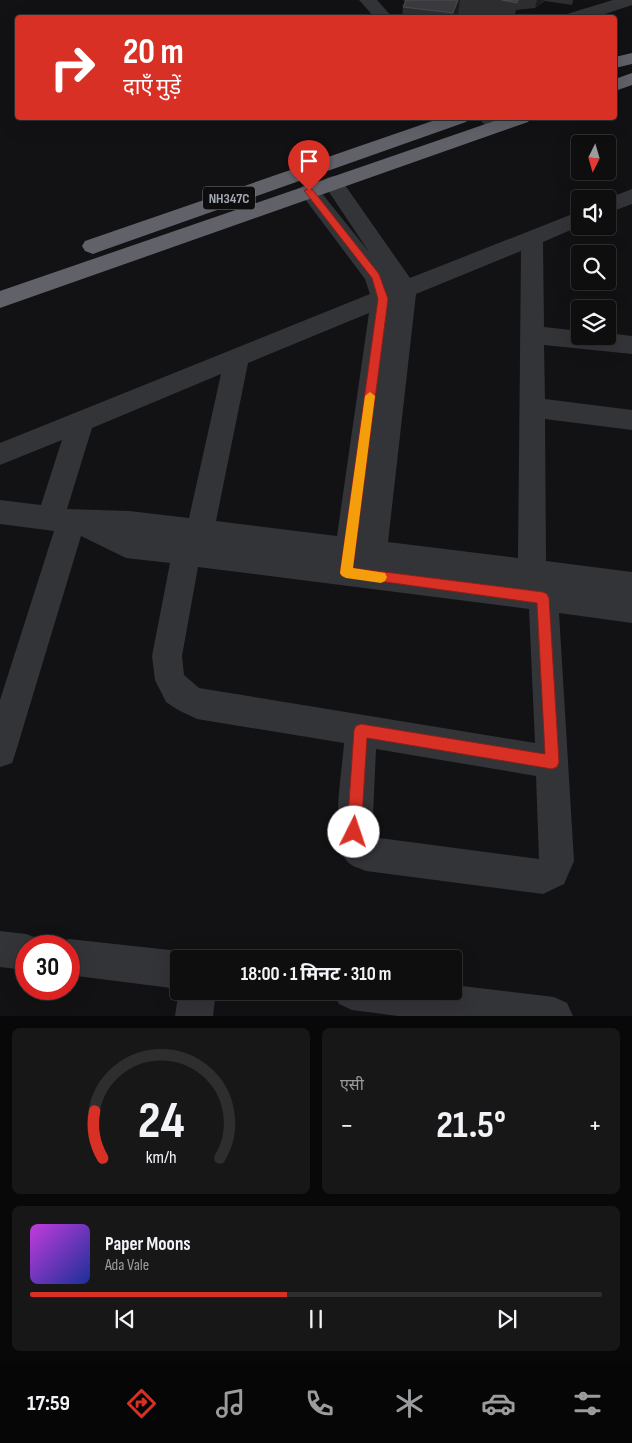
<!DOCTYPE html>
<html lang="hi">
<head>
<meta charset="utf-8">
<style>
  body { margin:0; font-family:"Sofia Sans Condensed","Noto Sans Devanagari",sans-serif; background:#171718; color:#f1f3f6; height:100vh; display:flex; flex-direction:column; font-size:19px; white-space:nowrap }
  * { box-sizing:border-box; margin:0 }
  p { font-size:16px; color:#9b9c9e }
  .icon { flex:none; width:28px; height:28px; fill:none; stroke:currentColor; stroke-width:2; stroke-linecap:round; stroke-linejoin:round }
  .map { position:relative; height:1016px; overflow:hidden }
  .side { display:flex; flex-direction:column; gap:12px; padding:12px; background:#080808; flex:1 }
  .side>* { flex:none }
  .top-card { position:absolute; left:15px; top:15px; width:602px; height:105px; border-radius:5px; box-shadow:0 5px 20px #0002,0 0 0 1px #2e2e2f; background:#d93025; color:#fff; overflow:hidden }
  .needle { width:32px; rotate:185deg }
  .controls { position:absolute; left:571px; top:135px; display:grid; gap:10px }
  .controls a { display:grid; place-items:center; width:45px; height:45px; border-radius:5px; background:#0e0e0f; box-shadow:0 5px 20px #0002,0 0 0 1px #2e2e2f; font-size:25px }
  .speed { position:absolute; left:15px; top:935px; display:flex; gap:10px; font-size:25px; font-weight:700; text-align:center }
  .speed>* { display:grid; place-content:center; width:65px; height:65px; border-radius:50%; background:#0e0e0f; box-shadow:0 5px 20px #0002,0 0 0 1px #2e2e2f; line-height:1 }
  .speed .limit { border:8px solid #d22; background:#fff; color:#111 }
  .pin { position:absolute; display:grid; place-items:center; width:42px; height:42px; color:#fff; margin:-51px -21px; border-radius:50% 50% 50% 0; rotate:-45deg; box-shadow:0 0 5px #0007 }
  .pin .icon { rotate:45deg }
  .me { position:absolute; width:55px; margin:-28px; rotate:4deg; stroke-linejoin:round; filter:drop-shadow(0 0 4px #0008) }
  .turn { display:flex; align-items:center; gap:18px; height:105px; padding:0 25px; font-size:22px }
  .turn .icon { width:65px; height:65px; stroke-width:2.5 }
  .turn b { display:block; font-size:35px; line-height:42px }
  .big { font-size:38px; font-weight:700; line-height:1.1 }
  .side .tile { flex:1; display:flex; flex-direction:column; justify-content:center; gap:8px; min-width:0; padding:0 18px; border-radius:8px; background:#171718 }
  .side .dial { align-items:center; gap:0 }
  .dial svg { height:130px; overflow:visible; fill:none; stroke:#2e2e2f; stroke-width:7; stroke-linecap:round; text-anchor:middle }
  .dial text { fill:#f1f3f6; stroke:none }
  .song { display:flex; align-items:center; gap:15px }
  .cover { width:60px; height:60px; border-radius:8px; background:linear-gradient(135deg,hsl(290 70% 55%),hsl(230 70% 35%)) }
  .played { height:5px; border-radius:2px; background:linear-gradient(90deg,#d93025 45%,#2e2e2f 45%) }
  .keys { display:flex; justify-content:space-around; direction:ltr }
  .heat { display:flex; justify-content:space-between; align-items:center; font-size:28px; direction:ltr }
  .side .tiles { flex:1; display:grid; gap:12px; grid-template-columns:1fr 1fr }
  .tile:last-child { grid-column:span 2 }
  .trip { position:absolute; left:170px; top:950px; width:292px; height:50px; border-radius:5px; background:#0e0e0f; box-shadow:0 5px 20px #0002,0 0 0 1px #2e2e2f; font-weight:700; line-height:50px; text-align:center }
  .tabs { display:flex; height:80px; justify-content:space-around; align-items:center; background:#060606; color:#9b9c9e }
  .tabs .icon { width:35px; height:35px }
  .tabs .active { color:#d93025 }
  .tabs b { font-size:22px; color:#f1f3f6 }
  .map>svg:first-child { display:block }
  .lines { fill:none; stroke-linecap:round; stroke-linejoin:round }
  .minor { fill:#333438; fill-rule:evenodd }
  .highway { fill:#606169; fill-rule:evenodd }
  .wall { fill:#2e2e31 }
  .shaded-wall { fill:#1d1d1f }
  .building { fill:#3b3b3f; stroke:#4b4c51 }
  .route { fill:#d93025; stroke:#8d1f18 }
  .slow { fill:#f59e0b }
  .labels { text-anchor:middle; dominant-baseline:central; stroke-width:5; stroke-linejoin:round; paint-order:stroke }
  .shield { fill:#0d0d0e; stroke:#777a82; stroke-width:1 }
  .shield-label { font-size:14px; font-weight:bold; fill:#a4a8b3 }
</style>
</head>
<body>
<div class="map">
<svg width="632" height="1016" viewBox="0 0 632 1016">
  <rect width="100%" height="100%" fill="#121214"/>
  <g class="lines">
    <path class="minor" d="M359,0h18l16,18h-18z
      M613,0h19v5l-39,13h-28l2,-4z
      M479,118h21l8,8 -3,4c-12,3 -19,-2 -26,-12z
      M333,176l7,2 70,100 170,-67v15l-37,16 1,85 36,4v5h28v-3l24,3v18l-88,-9 1,54 87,11v20l-87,-11 1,142 86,11v51l-73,-10 15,248 -10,23 -21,10 -177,-23c-7,-3 -16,-5 -20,-11 -16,-24 -4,-87 -2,-117l-147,-24 -19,-9 -12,-8 -11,-22 -3,-24 18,-93 -44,-5 -45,-22 -65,215 -4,12 -12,4v-67l54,-169 -54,-7v-24l41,5 21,-65 -62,25v-22l370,-149 -5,-15 -66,-88 3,-5 7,-2 7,2 53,66 -46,-69 3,-5zM521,251l-3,307 -130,-16 28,-248zM369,313l-32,223 -121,-15 32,-158zM221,374l-32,144 -60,-7 -62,-2 25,-81zM198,567l331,42 6,134 -336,-55 -15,-13 -2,-19zM376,749l160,27 3,83 -167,-22z
      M632,189v15l-24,9v-14h-2z
      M0,931l26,3 13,5 3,7h-16v24l-26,-3z
      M69,939l110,12 14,8h-14v30l-110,-14v-29h-14l1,-2z
      M454,985l100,12 13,6 6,13h-175l-46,-6 -13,-6 -6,-13h121z
      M179,990l37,1 -3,25h-38z"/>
    <path class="highway" d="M632,53v11l-17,4v-11z
      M632,73v12l-17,6v-12z
      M441,118h28l-3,4 -365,129 -8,3 -8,-3 -3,-5 3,-5z
      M503,118h28l-3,4 -528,186v-17z"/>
  </g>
  <path class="wall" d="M403,0h170l-1,5 -27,-4 -10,7 -19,2 -2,8h-39l-17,-4 -1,4h-55l1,-11 2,-5z"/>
  <path class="shaded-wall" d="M458,0h2l-2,14 -1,4h-5l1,-5z
    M537,0h8l-10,8z"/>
  <path class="building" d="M406,0h52l-5,13 -50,-6z
    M502,0h16l-1,3z"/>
  <path class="route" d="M309,188l3,1 67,85 9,25 -35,269 190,24 4,2 2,4 10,164 -2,5 -5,2 -185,-31 -6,94 -2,5 -5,2 -5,-2 -2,-5 7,-102 2,-4 5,-2 184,30 -8,-151 -195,-27 -2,-3 38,-274 -6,-21 -66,-85 -2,-2z"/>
  <path class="slow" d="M370,392l5,4 -22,172 32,5 2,4 -2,4 -4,2 -35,-5 -4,-2 -2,-3 25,-177z"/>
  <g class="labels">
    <rect class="shield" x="203" y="186.5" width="52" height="23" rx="4"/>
    <g class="shield-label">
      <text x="229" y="198">NH347C</text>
    </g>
  </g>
</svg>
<div class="controls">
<a><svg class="needle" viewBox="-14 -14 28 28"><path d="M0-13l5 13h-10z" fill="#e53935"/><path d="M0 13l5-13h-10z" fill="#9b9c9e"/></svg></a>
<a><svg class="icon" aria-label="sound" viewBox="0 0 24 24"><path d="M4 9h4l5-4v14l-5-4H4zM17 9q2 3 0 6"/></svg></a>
<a><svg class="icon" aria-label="search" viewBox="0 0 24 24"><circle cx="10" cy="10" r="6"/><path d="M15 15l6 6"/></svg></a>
<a><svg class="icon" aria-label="layers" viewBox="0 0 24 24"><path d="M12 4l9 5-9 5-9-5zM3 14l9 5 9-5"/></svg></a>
</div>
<div class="speed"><div class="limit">30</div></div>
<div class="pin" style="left:309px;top:191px;background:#d93025"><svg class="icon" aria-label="arrive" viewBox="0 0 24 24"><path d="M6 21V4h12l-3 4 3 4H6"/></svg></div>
<svg class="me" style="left:354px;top:832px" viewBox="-20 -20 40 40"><circle r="19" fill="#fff"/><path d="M0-13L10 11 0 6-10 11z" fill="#d93025"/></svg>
<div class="trip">18:00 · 1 मिनट · 310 m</div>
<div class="top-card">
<div class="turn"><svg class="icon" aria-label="right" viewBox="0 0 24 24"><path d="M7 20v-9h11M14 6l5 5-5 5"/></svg><div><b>20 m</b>दाएँ मुड़ें</div></div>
</div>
</div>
<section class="side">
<div class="tiles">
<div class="tile dial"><svg viewBox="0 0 100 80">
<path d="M14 69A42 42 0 1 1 86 69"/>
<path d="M14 69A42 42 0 0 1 9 40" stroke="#d93025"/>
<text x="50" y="56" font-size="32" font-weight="700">24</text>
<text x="50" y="72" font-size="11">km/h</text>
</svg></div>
<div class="tile"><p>एसी</p>
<div class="heat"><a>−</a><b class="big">21.5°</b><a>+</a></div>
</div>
<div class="tile">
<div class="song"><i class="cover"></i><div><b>Paper Moons</b><p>Ada Vale</p></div></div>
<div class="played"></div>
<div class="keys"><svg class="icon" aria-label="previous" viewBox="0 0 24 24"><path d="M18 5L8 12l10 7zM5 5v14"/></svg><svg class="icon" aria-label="pause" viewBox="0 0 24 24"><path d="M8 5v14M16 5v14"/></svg><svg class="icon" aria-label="next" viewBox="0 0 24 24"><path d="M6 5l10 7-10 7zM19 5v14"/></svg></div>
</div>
</div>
</section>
<nav class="tabs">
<b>17:59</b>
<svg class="icon active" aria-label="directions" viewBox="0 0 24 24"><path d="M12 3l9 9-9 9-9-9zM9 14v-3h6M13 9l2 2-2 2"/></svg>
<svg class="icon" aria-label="music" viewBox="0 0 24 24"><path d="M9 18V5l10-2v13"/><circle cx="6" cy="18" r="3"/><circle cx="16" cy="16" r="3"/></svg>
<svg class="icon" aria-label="phone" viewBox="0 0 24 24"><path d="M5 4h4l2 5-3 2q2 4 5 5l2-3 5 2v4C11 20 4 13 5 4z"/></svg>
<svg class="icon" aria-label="climate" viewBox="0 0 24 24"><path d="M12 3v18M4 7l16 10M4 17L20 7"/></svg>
<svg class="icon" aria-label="car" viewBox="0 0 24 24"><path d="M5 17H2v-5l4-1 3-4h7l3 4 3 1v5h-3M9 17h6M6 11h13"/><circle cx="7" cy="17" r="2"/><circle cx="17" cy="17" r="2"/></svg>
<svg class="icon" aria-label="filters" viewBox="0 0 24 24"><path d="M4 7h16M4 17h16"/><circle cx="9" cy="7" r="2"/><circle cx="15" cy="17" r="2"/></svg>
</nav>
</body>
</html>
